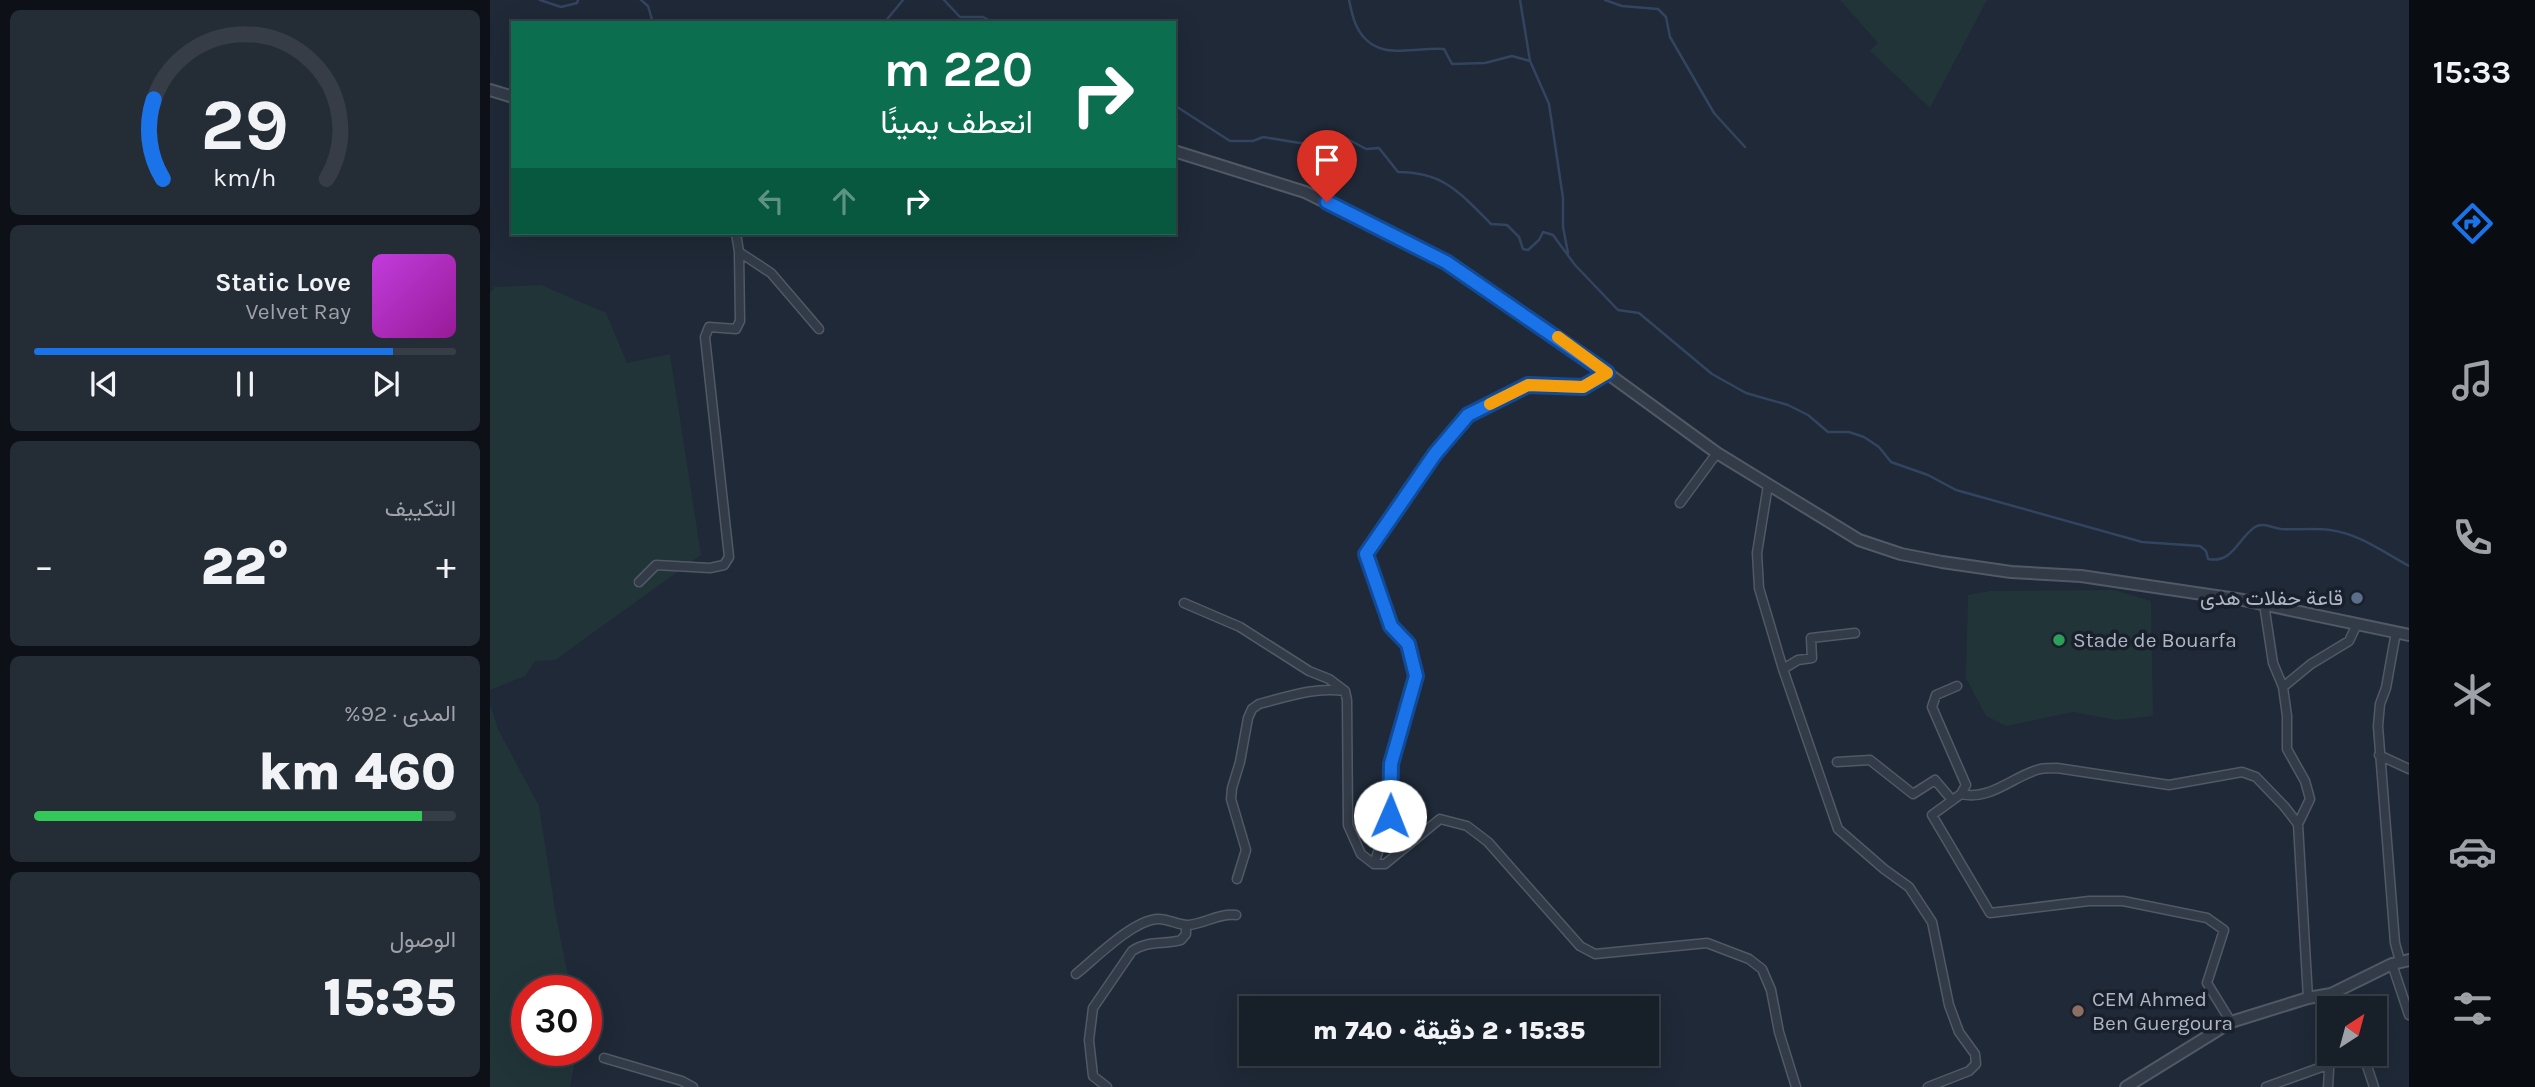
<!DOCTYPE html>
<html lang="ar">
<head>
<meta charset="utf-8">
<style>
  body { margin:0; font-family:Karla,Vazirmatn,sans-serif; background:#242c35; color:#f1f3f6; direction:rtl; height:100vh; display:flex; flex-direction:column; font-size:26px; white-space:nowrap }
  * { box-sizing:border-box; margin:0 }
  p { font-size:23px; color:#9ea2a8 }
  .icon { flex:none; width:38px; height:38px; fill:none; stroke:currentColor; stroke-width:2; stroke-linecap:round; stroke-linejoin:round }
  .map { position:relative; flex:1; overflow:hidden; direction:ltr }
  .panel { display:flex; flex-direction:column; gap:10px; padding:10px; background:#0d1117; width:490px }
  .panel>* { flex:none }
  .top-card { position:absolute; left:21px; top:21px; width:665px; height:214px; border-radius:0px; box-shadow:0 7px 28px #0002,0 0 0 2px #363d46; direction:rtl; background:#0b6e4f; color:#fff; overflow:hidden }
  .needle { width:46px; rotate:36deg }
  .tools { position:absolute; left:1827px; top:996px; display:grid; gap:14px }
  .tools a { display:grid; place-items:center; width:70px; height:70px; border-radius:0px; background:#171f29; box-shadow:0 7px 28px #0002,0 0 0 2px #363d46; font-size:35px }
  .speed { position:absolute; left:21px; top:975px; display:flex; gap:14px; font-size:35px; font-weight:700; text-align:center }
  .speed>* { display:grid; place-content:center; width:91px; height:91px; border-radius:50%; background:#171f29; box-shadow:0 7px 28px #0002,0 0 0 2px #363d46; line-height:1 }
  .speed .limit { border:10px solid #d22; background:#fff; color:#111 }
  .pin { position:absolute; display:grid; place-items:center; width:60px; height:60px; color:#fff; margin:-72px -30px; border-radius:50% 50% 50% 0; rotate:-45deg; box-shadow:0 0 7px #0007 }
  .pin .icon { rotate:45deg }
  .me { position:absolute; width:77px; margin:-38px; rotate:1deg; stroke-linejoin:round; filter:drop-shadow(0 0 5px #0008) }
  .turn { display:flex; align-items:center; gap:24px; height:147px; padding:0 28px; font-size:32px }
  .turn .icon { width:91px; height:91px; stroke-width:2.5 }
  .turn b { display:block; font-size:49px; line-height:60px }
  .lanes { display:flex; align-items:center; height:66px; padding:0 28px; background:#0003; justify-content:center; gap:35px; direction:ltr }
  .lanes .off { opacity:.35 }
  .big { font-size:52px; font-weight:800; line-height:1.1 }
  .panel .card { flex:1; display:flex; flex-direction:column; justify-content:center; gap:10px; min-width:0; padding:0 24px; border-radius:10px; background:#242c35 }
  .panel .dial { align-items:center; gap:0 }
  .dial svg { height:182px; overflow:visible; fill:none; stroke:#363d46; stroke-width:7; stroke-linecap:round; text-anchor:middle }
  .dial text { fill:#f1f3f6; stroke:none }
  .song { display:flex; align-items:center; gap:21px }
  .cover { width:84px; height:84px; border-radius:10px; background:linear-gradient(135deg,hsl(290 70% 55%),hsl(300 70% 35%)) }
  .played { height:7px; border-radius:4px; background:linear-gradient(90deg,#1a73e8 85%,#363d46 85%) }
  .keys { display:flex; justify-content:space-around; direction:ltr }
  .heat { display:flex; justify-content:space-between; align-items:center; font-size:38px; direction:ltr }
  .charge { height:10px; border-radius:5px; background:linear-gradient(90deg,#34c759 92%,#363d46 0) }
  .trip { position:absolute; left:749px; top:996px; width:420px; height:70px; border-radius:0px; background:#171f29; box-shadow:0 7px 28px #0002,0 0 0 2px #363d46; font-weight:800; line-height:70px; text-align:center; direction:rtl }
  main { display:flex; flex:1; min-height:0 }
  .menu { display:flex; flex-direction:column; width:126px; justify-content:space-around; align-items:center; background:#090c10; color:#9ea2a8 }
  .menu .icon { width:49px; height:49px }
  .menu .selected { color:#1a73e8 }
  .menu b { font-size:32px; color:#f1f3f6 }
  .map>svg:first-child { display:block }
  .green { fill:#213538 }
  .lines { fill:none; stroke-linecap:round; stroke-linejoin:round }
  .stream { stroke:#32445f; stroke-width:2.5 }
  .minor-casing { stroke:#505965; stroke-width:11 }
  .tertiary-casing { stroke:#505965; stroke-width:14 }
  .minor { stroke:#333b48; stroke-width:8 }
  .tertiary { stroke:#333b48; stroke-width:10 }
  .route-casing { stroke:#114b97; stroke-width:18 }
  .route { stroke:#1a73e8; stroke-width:12 }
  .slow { stroke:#f59e0b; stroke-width:12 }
  .service-dot { fill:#5c6f8a; stroke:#19202c; stroke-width:2.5 }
  .leisure-dot { fill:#2e9e5b; stroke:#19202c; stroke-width:2.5 }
  .education-dot { fill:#8d6e63; stroke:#19202c; stroke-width:2.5 }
  .labels { text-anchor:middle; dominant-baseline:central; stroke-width:7; stroke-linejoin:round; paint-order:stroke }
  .poi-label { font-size:21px; fill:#adb6c4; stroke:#19202c; text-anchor:start }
</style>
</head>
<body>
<main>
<nav class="menu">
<b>15:33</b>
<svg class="icon selected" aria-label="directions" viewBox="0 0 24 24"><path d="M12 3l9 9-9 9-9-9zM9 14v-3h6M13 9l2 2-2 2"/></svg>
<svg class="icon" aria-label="music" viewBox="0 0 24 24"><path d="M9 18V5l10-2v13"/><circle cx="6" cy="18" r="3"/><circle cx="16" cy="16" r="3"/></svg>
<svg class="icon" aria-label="phone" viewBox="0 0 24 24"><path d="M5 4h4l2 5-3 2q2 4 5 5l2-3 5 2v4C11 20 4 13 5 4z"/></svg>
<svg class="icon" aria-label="climate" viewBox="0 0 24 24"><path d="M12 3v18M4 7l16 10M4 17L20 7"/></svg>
<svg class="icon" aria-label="car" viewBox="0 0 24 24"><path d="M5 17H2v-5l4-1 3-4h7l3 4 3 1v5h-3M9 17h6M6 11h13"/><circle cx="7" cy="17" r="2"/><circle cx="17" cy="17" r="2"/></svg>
<svg class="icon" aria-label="filters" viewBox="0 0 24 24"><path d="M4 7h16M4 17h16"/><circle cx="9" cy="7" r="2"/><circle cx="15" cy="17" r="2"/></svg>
</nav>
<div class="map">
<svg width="1919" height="1087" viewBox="0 0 1919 1087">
  <rect width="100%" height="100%" fill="#1f2937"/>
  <path class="green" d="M1350,0h147l-57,108 -60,-57 8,-8z
    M51,285l65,28 21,50 43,-9 31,201 -146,105 -20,1 -10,15 -35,14v-397l5,-6z
    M1624,590l37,11 2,115 -37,4 -43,-8 -67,14 -20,-10 -20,-38 2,-83 22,-4z
    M0,704l8,25 41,77 17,110 15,74h-44v60h50l-7,37h-80z"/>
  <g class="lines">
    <path class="stream" d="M50,0l21,7 16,-4 1,-3
      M151,0l7,6 5,17
      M454,0l16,17h23l11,6
      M859,0c2,9 4,20 8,27 18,36 55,20 87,22l8,15 33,-1 27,-7 18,5
      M1030,0l10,61 19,43 14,94v29l5,26
      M1115,0l17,6 36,3 8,8 4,20 44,76 31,34
      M394,23l19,-23
      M684,105l56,36h23l10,-4 43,7 38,-7 22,12 13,-1 19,24c46,0 62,21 93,52l16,1 12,12 4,12 5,1 11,-10 4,-8 10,3 22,30 43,45 21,3 73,61 34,19 42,12 20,10 20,17h21l15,5 15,10 12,15 37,13 28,15 186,52 58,4 6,5 2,8c25,5 30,-21 47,-32 8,-5 17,1 26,2 16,1 33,-1 49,1 30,4 53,22 79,36"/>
    <g class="minor-casing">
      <path id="minor" d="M249,252l32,21 48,56
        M1278,485l-11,68 2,35 24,81 55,160 46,40 25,18 23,35 17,83 10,27 16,22 1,10 -7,7 -41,16
        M1190,503l37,-50
        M149,582l17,-17 54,3 14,-3 5,-8 -24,-220 4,-10 27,2 4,-8 -1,-69 -3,-19
        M694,603l56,24 69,44 20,8 16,12 2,9 1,125 13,29 13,10h11l55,-45 27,7 21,16 92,104 15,8 112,-11 42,16 13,10 9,21 8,42 17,55
        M1774,604l9,59 10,24 4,29v33l18,32 5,18 -12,25 10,174
        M1906,632l-10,56 -6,16 -2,22 17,217 5,18
        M1293,669l15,-9 14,-2 -1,-20 44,-5
        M1467,686l-21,9 -4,12 34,78 -5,9 -29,21 58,98 99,-12h34l84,17 17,12 -17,53 24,39
        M1793,687l28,-23 38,-23 8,-17
        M1889,755l30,14
        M1347,762l33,-2 43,34 22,-14 17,20
        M1471,794c30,7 52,-18 79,-25 6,-1 12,-1 17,-1l112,17 73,-13 14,5 28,29 14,18
        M884,864l16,-48 1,-52 25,-88 -8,-32 -17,-18 -25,-72 69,-100 33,-39 60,-30 55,2 24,-14
        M747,879l9,-29 -15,-51 1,-11 8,-26 8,-44 4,-9 7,-5c31,-8 54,-17 86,-13
        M1902,964l17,51
        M586,974c20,-16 56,-53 81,-55 11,-1 22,7 32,6 17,-2 30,-12 47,-10
        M1841,994l9,14
        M1873,1054l11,33
        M114,1058l78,23 11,6
        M617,1087l-14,-11 -4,-36 4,-32 39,-57c16,-11 32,-6 49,-11l5,-6v-8
        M1776,1087l64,-23
        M1838,1087l2,-33"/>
    </g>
    <g class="tertiary-casing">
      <path id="tertiary" d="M0,90l23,7
        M684,151l131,41 141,70 117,79 154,112 142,87 42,14 41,8 69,10 70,4 162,24 166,35
        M1636,1087l105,-65 77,-24 23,-4 61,-30 17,-4"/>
    </g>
    <use href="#minor" class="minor"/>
    <use href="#tertiary" class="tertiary"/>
  </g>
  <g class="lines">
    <g class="route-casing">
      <path id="route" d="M837,202l119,60 161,111 -24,14 -55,-2 -60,30 -33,39 -69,100 25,72 17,18 8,32 -25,88 -1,52"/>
    </g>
    <use href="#route" class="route"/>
    <path class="slow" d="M1000,404l38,-19 55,2 24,-14 -49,-36"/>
  </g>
  <circle class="service-dot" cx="1867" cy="598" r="7"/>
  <circle class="leisure-dot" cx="1569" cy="640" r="7"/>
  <circle class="education-dot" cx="1588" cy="1011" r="7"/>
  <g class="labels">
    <g class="poi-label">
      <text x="1853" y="598" text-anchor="end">قاعة حفلات هدى</text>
      <text x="1583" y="640">Stade de Bouarfa</text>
      <text x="1602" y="999">CEM Ahmed<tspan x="1602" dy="24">Ben Guergoura</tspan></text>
    </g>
  </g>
</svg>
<div class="tools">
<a><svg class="needle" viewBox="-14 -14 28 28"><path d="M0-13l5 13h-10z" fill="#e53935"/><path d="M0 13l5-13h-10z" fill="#9ea2a8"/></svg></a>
</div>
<div class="speed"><div class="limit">30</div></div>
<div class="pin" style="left:837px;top:202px;background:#d93025"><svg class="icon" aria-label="arrive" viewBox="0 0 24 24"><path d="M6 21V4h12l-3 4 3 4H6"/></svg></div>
<svg class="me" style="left:900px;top:816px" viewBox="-20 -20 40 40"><circle r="19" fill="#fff"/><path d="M0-13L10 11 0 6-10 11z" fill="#1a73e8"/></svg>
<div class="trip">15:35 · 2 دقيقة · 740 m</div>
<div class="top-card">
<div class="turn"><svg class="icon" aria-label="right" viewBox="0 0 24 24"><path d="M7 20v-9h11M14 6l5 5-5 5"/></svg><div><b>220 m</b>انعطف يمينًا</div></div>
<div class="lanes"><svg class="icon off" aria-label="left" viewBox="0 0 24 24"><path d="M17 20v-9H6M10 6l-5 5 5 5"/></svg><svg class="icon off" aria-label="ahead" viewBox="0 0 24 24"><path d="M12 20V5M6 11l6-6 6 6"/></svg><svg class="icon" aria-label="right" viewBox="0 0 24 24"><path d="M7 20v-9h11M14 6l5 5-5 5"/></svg></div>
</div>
</div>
<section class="panel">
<div class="card dial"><svg viewBox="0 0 100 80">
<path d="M14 69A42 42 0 1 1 86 69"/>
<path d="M14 69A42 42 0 0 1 10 34" stroke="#1a73e8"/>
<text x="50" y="56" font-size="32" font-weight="700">29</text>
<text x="50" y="72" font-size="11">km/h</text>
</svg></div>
<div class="card">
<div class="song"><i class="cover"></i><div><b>Static Love</b><p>Velvet Ray</p></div></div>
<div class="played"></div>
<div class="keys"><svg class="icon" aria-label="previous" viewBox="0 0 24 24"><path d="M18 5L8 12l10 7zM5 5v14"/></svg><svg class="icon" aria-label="pause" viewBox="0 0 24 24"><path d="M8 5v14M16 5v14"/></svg><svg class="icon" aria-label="next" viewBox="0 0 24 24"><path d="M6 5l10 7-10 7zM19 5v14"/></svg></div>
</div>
<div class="card"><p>التكييف</p>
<div class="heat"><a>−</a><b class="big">22°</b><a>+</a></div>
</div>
<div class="card"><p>المدى · 92%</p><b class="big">460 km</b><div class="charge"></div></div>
<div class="card"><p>الوصول</p><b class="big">15:35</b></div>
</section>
</main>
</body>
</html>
